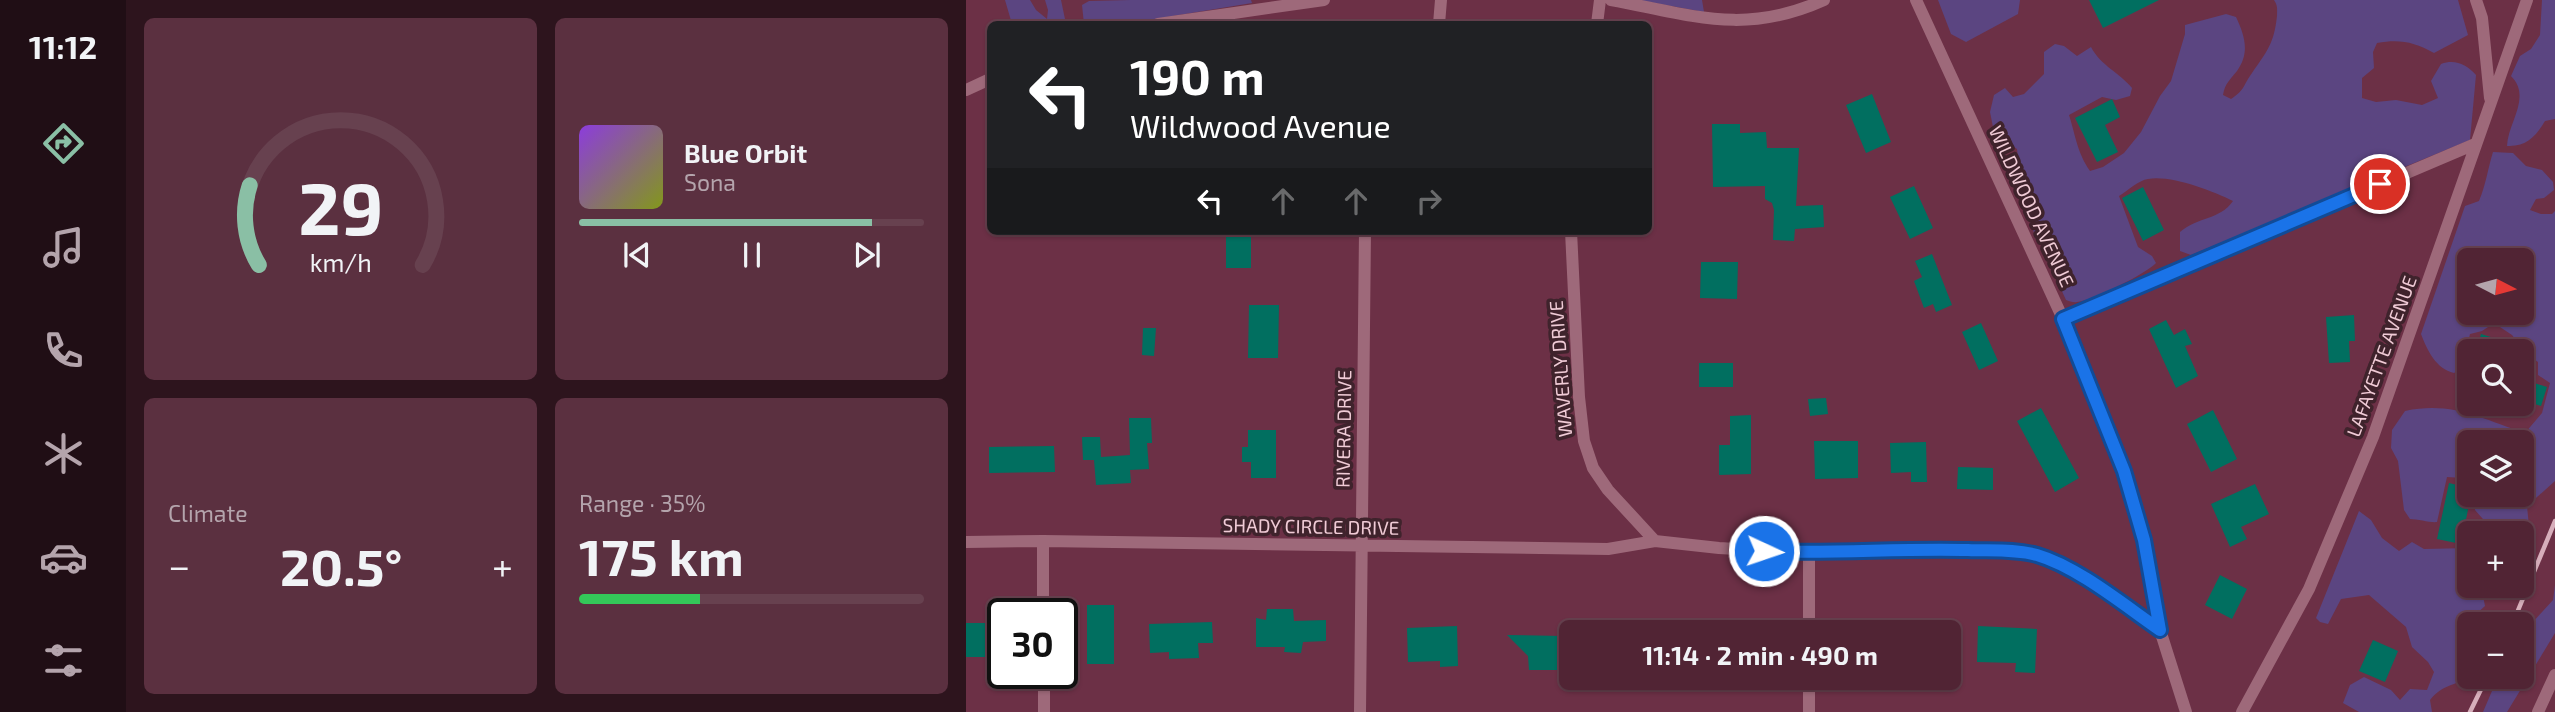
<!DOCTYPE html>
<html lang="en">
<head>
<meta charset="utf-8">
<style>
  body { margin:0; font-family:"Exo 2",sans-serif; background:#5b3040; color:#f1f3f6; height:100vh; display:flex; flex-direction:column; font-size:26px; white-space:nowrap }
  * { box-sizing:border-box; margin:0 }
  p { font-size:23px; color:#b4a4ac }
  .icon { flex:none; width:38px; height:38px; fill:none; stroke:currentColor; stroke-width:2; stroke-linecap:round; stroke-linejoin:round }
  .map { position:relative; flex:1; overflow:hidden }
  .side { display:flex; flex-direction:column; gap:18px; padding:18px; background:#2d141d; width:840px }
  .side>* { flex:none }
  .hud { position:absolute; left:21px; top:21px; width:665px; height:214px; border-radius:10px; box-shadow:0 2px 5px #0004,0 0 0 2px #67414f; background:#202124; color:#fff; overflow:hidden }
  .needle { width:46px; rotate:96deg }
  .buttons { position:absolute; left:1491px; top:248px; display:grid; gap:14px }
  .buttons a { display:grid; place-items:center; width:77px; height:77px; border-radius:10px; background:#512434; box-shadow:0 2px 5px #0004,0 0 0 2px #67414f; font-size:35px }
  .speed { position:absolute; left:21px; top:598px; display:flex; gap:14px; font-size:35px; font-weight:700; text-align:center }
  .speed>* { display:grid; place-content:center; width:91px; height:91px; border-radius:50%; background:#512434; box-shadow:0 2px 5px #0004,0 0 0 2px #67414f; line-height:1 }
  .speed .limit { border:4px solid #111; border-radius:10px; background:#fff; color:#111 }
  .pin { position:absolute; display:grid; place-items:center; width:60px; height:60px; color:#fff; margin:-30px; border:4px solid #fff; border-radius:50%; box-shadow:0 2px 7px #0007 }
  .me { position:absolute; width:77px; margin:-38px; rotate:93deg; stroke-linejoin:round; filter:drop-shadow(0 0 5px #0008) }
  .turn { display:flex; align-items:center; gap:24px; height:147px; padding:0 28px; font-size:32px }
  .turn .icon { width:91px; height:91px; stroke-width:2.5 }
  .turn b { display:block; font-size:49px; line-height:60px }
  .lanes { display:flex; align-items:center; height:66px; padding:0 28px; background:#0003; justify-content:center; gap:35px; direction:ltr }
  .lanes .off { opacity:.35 }
  .big { font-size:52px; font-weight:700; line-height:1.1 }
  .side .tile { flex:1; display:flex; flex-direction:column; justify-content:center; gap:10px; min-width:0; padding:0 24px; border-radius:10px; background:#5b3040 }
  .side .dial { align-items:center; gap:0 }
  .dial svg { height:182px; overflow:visible; fill:none; stroke:#67414f; stroke-width:7; stroke-linecap:round; text-anchor:middle }
  .dial text { fill:#f1f3f6; stroke:none }
  .song { display:flex; align-items:center; gap:21px }
  .cover { width:84px; height:84px; border-radius:10px; background:linear-gradient(135deg,hsl(270 70% 55%),hsl(70 70% 35%)) }
  .played { height:7px; border-radius:4px; background:linear-gradient(90deg,#8abfa5 85%,#67414f 85%) }
  .keys { display:flex; justify-content:space-around; direction:ltr }
  .heat { display:flex; justify-content:space-between; align-items:center; font-size:38px; direction:ltr }
  .charge { height:10px; border-radius:5px; background:linear-gradient(90deg,#34c759 35%,#67414f 0) }
  .side .tiles { flex:1; display:grid; gap:18px; grid-template-columns:repeat(2,1fr) }
  .trip { position:absolute; left:593px; top:620px; width:402px; height:70px; border-radius:10px; background:#512434; box-shadow:0 2px 5px #0004,0 0 0 2px #67414f; font-weight:700; line-height:70px; text-align:center }
  main { display:flex; flex:1; min-height:0 }
  .dock { display:flex; flex-direction:column; width:126px; justify-content:space-around; align-items:center; background:#200e15; color:#b4a4ac }
  .dock .icon { width:49px; height:49px }
  .dock .current { color:#8abfa5 }
  .dock b { font-size:32px; color:#f1f3f6 }
  .map>svg:first-child { display:block }
  .green { fill:#5b4581; fill-rule:evenodd }
  .building { fill:#016f60 }
  .lines { fill:none; stroke-linecap:round; stroke-linejoin:round }
  .minor { stroke:#9e697a; stroke-width:12 }
  .rail { stroke:#d7aebb; stroke-width:4.5 }
  .route-casing { stroke:#114b97; stroke-width:18 }
  .route { stroke:#1a73e8; stroke-width:12 }
  .labels { text-anchor:middle; dominant-baseline:central; stroke-width:7; stroke-linejoin:round; paint-order:stroke }
  .street-label { font-size:19px; fill:#f0cbd6; stroke:#3f232c }
</style>
</head>
<body>
<main>
<nav class="dock">
<b>11:12</b>
<svg class="icon current" aria-label="directions" viewBox="0 0 24 24"><path d="M12 3l9 9-9 9-9-9zM9 14v-3h6M13 9l2 2-2 2"/></svg>
<svg class="icon" aria-label="music" viewBox="0 0 24 24"><path d="M9 18V5l10-2v13"/><circle cx="6" cy="18" r="3"/><circle cx="16" cy="16" r="3"/></svg>
<svg class="icon" aria-label="phone" viewBox="0 0 24 24"><path d="M5 4h4l2 5-3 2q2 4 5 5l2-3 5 2v4C11 20 4 13 5 4z"/></svg>
<svg class="icon" aria-label="climate" viewBox="0 0 24 24"><path d="M12 3v18M4 7l16 10M4 17L20 7"/></svg>
<svg class="icon" aria-label="car" viewBox="0 0 24 24"><path d="M5 17H2v-5l4-1 3-4h7l3 4 3 1v5h-3M9 17h6M6 11h13"/><circle cx="7" cy="17" r="2"/><circle cx="17" cy="17" r="2"/></svg>
<svg class="icon" aria-label="filters" viewBox="0 0 24 24"><path d="M4 7h16M4 17h16"/><circle cx="9" cy="7" r="2"/><circle cx="15" cy="17" r="2"/></svg>
</nav>
<section class="side">
<div class="tiles">
<div class="tile dial"><svg viewBox="0 0 100 80">
<path d="M14 69A42 42 0 1 1 86 69"/>
<path d="M14 69A42 42 0 0 1 10 34" stroke="#8abfa5"/>
<text x="50" y="56" font-size="32" font-weight="700">29</text>
<text x="50" y="72" font-size="11">km/h</text>
</svg></div>
<div class="tile">
<div class="song"><i class="cover"></i><div><b>Blue Orbit</b><p>Sona</p></div></div>
<div class="played"></div>
<div class="keys"><svg class="icon" aria-label="previous" viewBox="0 0 24 24"><path d="M18 5L8 12l10 7zM5 5v14"/></svg><svg class="icon" aria-label="pause" viewBox="0 0 24 24"><path d="M8 5v14M16 5v14"/></svg><svg class="icon" aria-label="next" viewBox="0 0 24 24"><path d="M6 5l10 7-10 7zM19 5v14"/></svg></div>
</div>
<div class="tile"><p>Climate</p>
<div class="heat"><a>−</a><b class="big">20.5°</b><a>+</a></div>
</div>
<div class="tile"><p>Range · 35%</p><b class="big">175 km</b><div class="charge"></div></div>
</div>
</section>
<div class="map">
<svg width="1589" height="712" viewBox="0 0 1589 712">
  <rect width="100%" height="100%" fill="#6c3046"/>
  <path class="green" d="M39,0h25l6,10 11,9 1,-9 -3,-10h16l5,24h-54z
    M164,0h121l1,3 -128,21h-40l-2,-19 7,-4z
    M672,0h64l2,12z
    M972,0h82l-2,14 -52,28 -15,-8z
    M1308,0h184l10,35 -34,18c-20,-11 -34,-14 -57,-10l-4,9 1,16 -12,10v20l14,4 20,-2 26,5 16,-7 -7,-17 10,-17c14,-5 25,0 35,11l-6,65 -279,115 -11,-4v-19c17,-15 40,-12 53,-31 -21,-10 -61,-26 -85,-22 -9,1 -21,12 -29,17l19,51 14,9 4,7c-10,11 -65,38 -79,39 -3,1 -8,-1 -11,-2l-17,-37 5,-14 -18,-10 -20,-61 3,-11 -2,-18 -23,-17 -4,-20 4,-17 11,-7 8,9 11,-3 20,-20v-22l11,-8 9,2 13,10 14,-9c10,19 28,25 41,41l-2,8 -14,4 -14,-3 -33,18c7,22 8,37 21,56l13,-4 21,-14 17,-21 19,-36 11,-15 14,-47v-9l41,-11 10,3c9,19 14,36 1,54 -7,9 -12,12 -14,24l8,4c15,-10 12,-14 21,-26 15,-22 22,-29 25,-57 0,-7 1,-10 -3,-16z
    M1576,0h13v119l-10,2c-9,15 -18,26 -38,25 1,-24 25,-49 4,-70l9,-20 11,-7 9,-14z
    M1527,152l20,1 13,13 16,4 11,12 1,8 -10,8 -8,1 -6,11 11,4h11l3,-3v270l-28,25 2,20 -7,17v-9h-36l4,-7 -15,-17v-15h47v-52h-53v39l-7,-4 -15,-1 -10,45c-6,1 -19,-3 -27,-3l-6,-9 -6,-49 -7,-13 1,-18 13,-19c48,-10 76,8 120,22l17,-20 8,-30 -12,-8v-13l-9,-6 -17,-21 -18,-12 -12,8 -12,3 -8,34 -8,5c-18,-4 -27,-23 -33,-39l44,-128 14,-5c7,-17 9,-33 14,-49zM1503,261h53v52h-53z
    M1393,511l12,9 11,18 17,13 13,-9 12,7 45,-1v38h12l4,20 -11,10 -3,9h-2v50c-16,13 -25,8 -39,25l2,12h-73l-16,-9 7,-18 14,-8 27,13 9,10 10,-11 17,1 7,-18 -6,-10 -16,-15 -6,-20 -37,-32 -28,4 -13,25 -8,-2 -4,-4z
    M1589,585v48l-48,79h-24l15,-35h24v-43l31,-34z"/>
  <path class="building" d="M1123,0h70l-56,28z
    M906,94l19,48 -25,11 -20,-48z
    M1146,99l8,18 -15,8 13,27 -21,10 -22,-44z
    M746,124h28v9l26,-1 1,16h32l-3,58 27,-1 1,22 -29,2 -1,12 -21,-1 1,-30 -2,-7 -7,-4v-13l-52,1z
    M948,186l19,42 -23,11 -20,-42z
    M1177,187l21,43 -21,11 -21,-43z
    M260,231h25v37h-25z
    M966,254l20,51 -16,7 -3,-8 -9,4 -10,-27 8,-4 -7,-16z
    M735,262h37l-1,37 -37,-1z
    M283,305h30l-1,53h-30z
    M1388,315l1,26h-6l1,21 -21,1 -3,-46z
    M1200,320l8,15 11,-6 7,15 -7,2 13,30 -22,12 -27,-59z
    M1015,323l17,38 -19,9 -17,-38z
    M177,328h13l-2,28 -12,-1z
    M1515,334l26,8 -3,10h-28z
    M1501,361l2,1v35l-12,-4z
    M733,363h34v24h-34z
    M1559,380l22,7 -6,19 -19,-6z
    M860,398l2,16 -18,2 -2,-17z
    M1075,408l38,70 -24,14 -38,-71z
    M1247,410l24,49 -26,13 -24,-48z
    M785,415v59l-32,1v-30h11v-29z
    M163,418h22l1,25h-5l2,26 -19,1 1,13 -35,2 -2,-25h-11l-1,-23h18l1,20 29,-2z
    M282,430h28v48h-25v-16h-9v-15h6z
    M848,441h44v37l-43,1z
    M960,442l1,40h-16v-10l-20,1 -1,-30z
    M88,446l1,26 -66,1v-26z
    M992,467l35,1v22l-36,-1z
    M1483,483l20,5v7h2l-10,49 -24,-5z
    M1289,484l14,30 -28,13 6,12 -17,8 -19,-43z
    M1254,575l27,14 -15,30 -27,-14z
    M121,605h27v59h-27z
    M301,609h26l1,12 32,-1v21l-23,1 -2,11 -17,-1 1,-5h-29v-29l10,2z
    M956,620v12h-40v-11z
    M246,622l1,21h-15l1,15 -30,1v-7l-19,1 -1,-29z
    M0,623h37v34h-37z
    M491,626l1,40 -18,1v-6l-32,1 -1,-34z
    M1012,626l59,3 -2,44 -20,-1 1,-9 -39,-1z
    M541,635l56,1 1,34h-35l-1,-14z
    M1407,640l25,11 -13,31 -26,-11z
    M783,677h29l1,11 -29,2z"/>
  <g class="lines">
    <path class="minor" d="M645,0c81,15 133,36 213,0
      M950,0l147,319 42,99 19,53 20,69 16,90 26,82
      M1510,0l6,18 8,80
      M192,24l166,-24
      M473,24l2,-24
      M631,24l3,-24
      M0,90l24,-11
      M605,231l8,166 5,44 9,27 15,22 47,51
      M1097,319l412,-175
      M77,541v73
      M0,542l77,-1 565,8 47,-8 64,7 90,5 106,-4 104,3 36,10 38,22 67,46
      M843,553v79
      M78,674v38
      M843,677v35
      M394,712l5,-481
      M1276,712l67,-123 64,-152 154,-437
      M1572,712l17,-37"/>
    <path class="rail" d="M1546,625l43,-104
      M1504,712l17,-35"/>
  </g>
  <g class="lines">
    <g class="route-casing">
      <path id="route" d="M798,551c68,3 136,-3 204,-1 22,1 47,-1 69,5 41,12 88,51 123,75l-16,-90 -20,-69 -61,-152 317,-135"/>
    </g>
    <use href="#route" class="route"/>
  </g>
  <g class="labels">
    <g class="street-label">
      <text transform="translate(1066 206) rotate(65)">WILDWOOD AVENUE</text>
      <text transform="translate(1415 356) rotate(-70)">LAFAYETTE AVENUE</text>
      <text transform="translate(594 369) rotate(-94)">WAVERLY DRIVE</text>
      <text transform="translate(377 429) rotate(-89)">RIVERA DRIVE</text>
      <text transform="translate(345 526) rotate(1)">SHADY CIRCLE DRIVE</text>
    </g>
  </g>
</svg>
<div class="buttons">
<a><svg class="needle" viewBox="-14 -14 28 28"><path d="M0-13l5 13h-10z" fill="#e53935"/><path d="M0 13l5-13h-10z" fill="#b4a4ac"/></svg></a>
<a><svg class="icon" aria-label="search" viewBox="0 0 24 24"><circle cx="10" cy="10" r="6"/><path d="M15 15l6 6"/></svg></a>
<a><svg class="icon" aria-label="layers" viewBox="0 0 24 24"><path d="M12 4l9 5-9 5-9-5zM3 14l9 5 9-5"/></svg></a>
<a>+</a>
<a>−</a>
</div>
<div class="speed"><div class="limit">30</div></div>
<div class="pin" style="left:1414px;top:184px;background:#d93025"><svg class="icon" aria-label="arrive" viewBox="0 0 24 24"><path d="M6 21V4h12l-3 4 3 4H6"/></svg></div>
<svg class="me" style="left:798px;top:551px" viewBox="-20 -20 40 40"><circle r="17" fill="#1a73e8" stroke="#fff" stroke-width="3"/><path d="M0-11L8 9 0 5-8 9z" fill="#fff"/></svg>
<div class="trip">11:14 · 2 min · 490 m</div>
<div class="hud">
<div class="turn"><svg class="icon" aria-label="left" viewBox="0 0 24 24"><path d="M17 20v-9H6M10 6l-5 5 5 5"/></svg><div><b>190 m</b>Wildwood Avenue</div></div>
<div class="lanes"><svg class="icon" aria-label="left" viewBox="0 0 24 24"><path d="M17 20v-9H6M10 6l-5 5 5 5"/></svg><svg class="icon off" aria-label="ahead" viewBox="0 0 24 24"><path d="M12 20V5M6 11l6-6 6 6"/></svg><svg class="icon off" aria-label="ahead" viewBox="0 0 24 24"><path d="M12 20V5M6 11l6-6 6 6"/></svg><svg class="icon off" aria-label="right" viewBox="0 0 24 24"><path d="M7 20v-9h11M14 6l5 5-5 5"/></svg></div>
</div>
</div>
</main>
</body>
</html>
